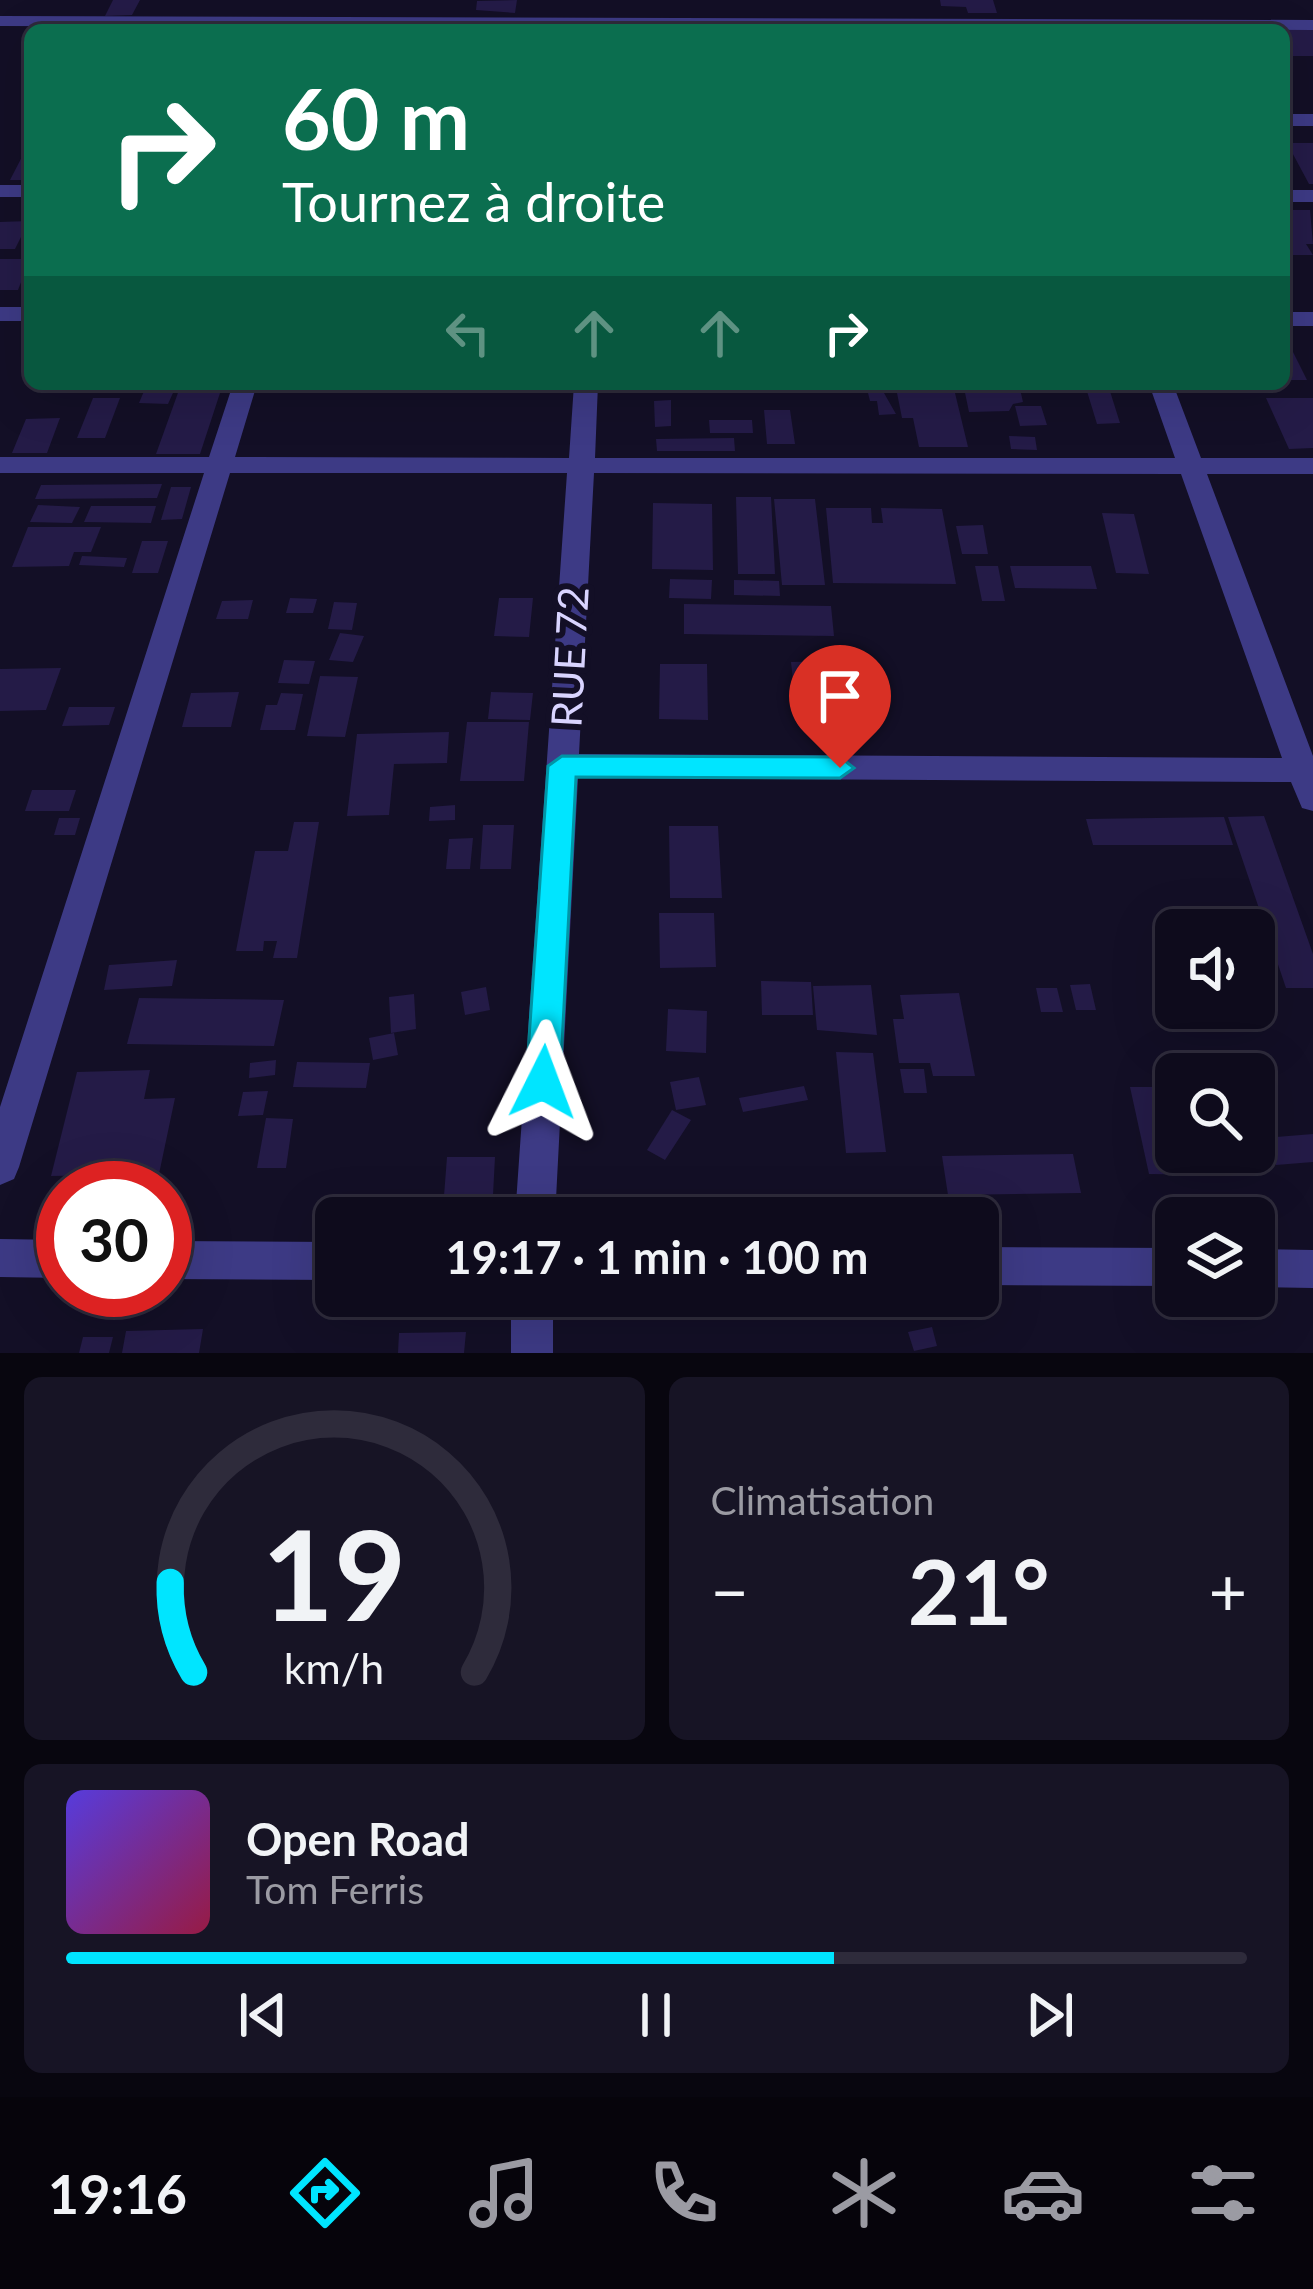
<!DOCTYPE html>
<html lang="fr">
<head>
<meta charset="utf-8">
<style>
  body { margin:0; font-family:Lato,sans-serif; background:#171425; color:#f1f3f6; height:100vh; display:flex; flex-direction:column; font-size:45px; white-space:nowrap }
  * { box-sizing:border-box; margin:0 }
  p { font-size:39px; color:#9b9ba3 }
  .icon { flex:none; width:66px; height:66px; fill:none; stroke:currentColor; stroke-width:2; stroke-linecap:round; stroke-linejoin:round }
  .map { position:relative; height:1353px; overflow:hidden }
  .panel { display:flex; flex-direction:column; gap:24px; padding:24px; background:#08060f; flex:1 }
  .panel>* { flex:none }
  .guide { position:absolute; left:24px; top:24px; width:1266px; height:366px; border-radius:18px; box-shadow:0 12px 48px #0002,0 0 0 3px #2e2b3b; background:#0b6e4f; color:#fff; overflow:hidden }
  .fabs { position:absolute; left:1155px; top:909px; display:grid; gap:24px }
  .fabs a { display:grid; place-items:center; width:120px; height:120px; border-radius:18px; background:#0e0b1c; box-shadow:0 12px 48px #0002,0 0 0 3px #2e2b3b; font-size:60px }
  .speed { position:absolute; left:36px; top:1161px; display:flex; gap:24px; font-size:60px; font-weight:700; text-align:center }
  .speed>* { display:grid; place-content:center; width:156px; height:156px; border-radius:50%; background:#0e0b1c; box-shadow:0 12px 48px #0002,0 0 0 3px #2e2b3b; line-height:1 }
  .speed .limit { border:18px solid #d22; background:#fff; color:#111 }
  .pin { position:absolute; display:grid; place-items:center; width:102px; height:102px; color:#fff; margin:-123px -51px; border-radius:50% 50% 50% 0; rotate:-45deg; box-shadow:0 0 12px #0007 }
  .pin .icon { rotate:45deg }
  .me { position:absolute; width:132px; margin:-66px; rotate:3deg; stroke-linejoin:round; filter:drop-shadow(0 0 9px #0008) }
  .turn { display:flex; align-items:center; gap:42px; height:252px; padding:0 60px; font-size:54px }
  .turn .icon { width:156px; height:156px; stroke-width:2.5 }
  .turn b { display:block; font-size:84px; line-height:102px }
  .lanes { display:flex; align-items:center; height:114px; padding:0 60px; background:#0003; justify-content:center; gap:60px; direction:ltr }
  .lanes .off { opacity:.35 }
  .big { font-size:90px; font-weight:700; line-height:1.1 }
  .panel .card { flex:1; display:flex; flex-direction:column; justify-content:center; gap:18px; min-width:0; padding:0 42px; border-radius:18px; background:#171425 }
  .panel .dial { align-items:center; gap:0 }
  .dial svg { height:312px; overflow:visible; fill:none; stroke:#2e2b3b; stroke-width:7; stroke-linecap:round; text-anchor:middle }
  .dial text { fill:#f1f3f6; stroke:none }
  .song { display:flex; align-items:center; gap:36px }
  .cover { width:144px; height:144px; border-radius:18px; background:linear-gradient(135deg,hsl(250 70% 55%),hsl(340 70% 35%)) }
  .played { height:12px; border-radius:6px; background:linear-gradient(90deg,#00e5ff 65%,#2e2b3b 65%) }
  .keys { display:flex; justify-content:space-around; direction:ltr }
  .heat { display:flex; justify-content:space-between; align-items:center; font-size:66px; direction:ltr }
  .panel .tiles { flex:1; display:grid; gap:24px; grid-template-columns:1fr 1fr }
  .card:last-child { grid-column:span 2 }
  .trip { position:absolute; left:315px; top:1197px; width:684px; height:120px; border-radius:18px; background:#0e0b1c; box-shadow:0 12px 48px #0002,0 0 0 3px #2e2b3b; font-weight:700; line-height:120px; text-align:center }
  .menu { display:flex; height:192px; justify-content:space-around; align-items:center; background:#06040b; color:#9b9ba3 }
  .menu .icon { width:84px; height:84px }
  .menu .current { color:#00e5ff }
  .menu b { font-size:54px; color:#f1f3f6 }
  .map>svg:first-child { display:block }
  .building { fill:#241b47 }
  .lines { fill:none; stroke-linecap:round; stroke-linejoin:round }
  .minor { fill:#3d3a85; fill-rule:evenodd }
  .route { fill:#00e5ff; stroke:#0095a6; stroke-width:3 }
  .labels { text-anchor:middle; dominant-baseline:central; stroke-width:12; stroke-linejoin:round; paint-order:stroke }
  .street-label { font-size:42px; fill:#d9d4ff; stroke:#130f26 }
</style>
</head>
<body>
<div class="map">
<svg width="1313" height="1353" viewBox="0 0 1313 1353">
  <rect width="100%" height="100%" fill="#130f26"/>
  <path class="building" d="M113,0h27l-8,15 -27,1z
    M517,0l-2,13 -39,-3 1,-9z
    M940,0h53l4,13h-29l-2,-6 -25,-1z
    M1284,29h29v27h-21l-8,-13z
    M1287,143h26v41h-4z
    M25,151h5v29h-20z
    M1284,210h26l3,34h-7l7,11h-29z
    M29,221l-14,28h-15v-27z
    M0,259h30l-12,31h-18z
    M1284,334l23,46h-23z
    M147,384h30l-9,20 -29,-1z
    M964,388l56,1 3,13 -10,2 -4,7 -40,1z
    M1086,388h23l11,35 -23,1z
    M179,390h42l-21,64h-44z
    M868,393h16l12,21 -17,1 -2,-14h-7z
    M897,393h58l13,54h-49l-6,-29h-11z
    M93,398h27l-15,40h-28z
    M1266,398h47v50l-24,1z
    M671,400v26l-16,1 -1,-26z
    M1015,406h26l6,19 -27,1z
    M764,410h26l5,34h-28z
    M60,418l-13,35h-35l14,-34z
    M709,420h43l1,13h-43z
    M1009,436l26,1 2,13 -26,-1z
    M734,438l1,13h-78l-1,-12z
    M162,484l-5,14 -122,1 6,-14z
    M171,487h20l-9,32 -21,1z
    M736,497h35l4,77h-37z
    M774,499h41l10,86h-43z
    M653,503l59,1 1,66 -61,-1z
    M38,505l42,2 -8,16 -42,-1z
    M91,506h65l-5,17 -67,-1z
    M826,508h45l1,15h11l-2,-15 61,1 14,75 -123,-1z
    M1102,513l32,1 15,60 -33,-1z
    M983,525l5,29h-26l-6,-28z
    M28,527h73l-10,25h-17l-5,14 -57,1z
    M142,541h26l-10,32h-26z
    M82,556l45,2 -3,9 -45,-2z
    M975,566h23l7,35h-23z
    M1010,566h81l6,23 -82,-1z
    M670,579l42,1 -1,19 -42,-1z
    M734,580l45,1 1,15 -46,-1z
    M290,598l27,1 -4,14h-27z
    M499,598h34l-4,39 -35,-1z
    M253,600l-5,19h-32l6,-18z
    M334,602l23,1 -5,27 -24,-1z
    M684,604l147,2 3,30 -150,-2z
    M340,633l24,3 -11,26 -24,-2z
    M284,660l31,1 -6,23 -31,-1z
    M835,661l5,44h8l2,21h-52l-7,-64z
    M660,664h47l1,56 -49,-1z
    M61,668l-15,42 -46,1v-42z
    M320,676l38,1 -13,60 -38,-1z
    M239,692l-8,35h-49l9,-34z
    M491,692l42,1 -3,27 -42,-1z
    M281,693l22,1 -8,36h-35l6,-25h11z
    M69,707h46l-6,18 -47,1z
    M467,722h62l-5,59h-64z
    M449,732l-2,31 -53,1 -5,51 -42,1 10,-82z
    M32,790h44l-7,21h-44z
    M455,805v15l-26,1 1,-14z
    M1264,816l49,138v34h-27l-58,-171z
    M1224,817l9,28h-140l-7,-26z
    M59,818h21l-5,17h-21z
    M294,822h25l-22,136h-24l4,-17h-13l-1,10h-27l19,-100h33z
    M483,825h31l-3,44h-31z
    M669,826h49l4,72h-52z
    M473,838l-3,31h-24l3,-30z
    M659,913h55l2,54 -56,1z
    M177,960l-5,26 -68,4 5,-25z
    M761,981l50,1 2,33h-51z
    M1090,984l6,26h-20l-6,-25z
    M871,985l6,50 -60,-5 -4,-44z
    M486,987l4,23 -25,5 -4,-23z
    M1036,988h21l6,24h-22z
    M959,993l16,83h-42l-3,-13h-31l-6,-44h11l-4,-24z
    M414,994l2,35 -25,4 -2,-36z
    M139,998l145,2 -10,46 -147,-2z
    M668,1009l39,2 -1,42 -40,-2z
    M394,1033l4,22 -25,5 -4,-22z
    M836,1052l37,1 13,99 -40,1z
    M276,1060l-1,15 -26,3 1,-15z
    M297,1062l73,1 -4,25 -73,-1z
    M900,1069h24l3,24h-23z
    M150,1070l-6,29 31,-1 -16,76 -108,2 26,-104z
    M699,1077l7,28 -30,5 -6,-28z
    M804,1086l4,14 -65,12 -4,-14z
    M1130,1087h46v65h33l5,23 -65,-1z
    M268,1091l-5,24 -25,1 5,-24z
    M672,1110l19,10 -26,40 -18,-10z
    M266,1118l27,1 -7,49h-29z
    M1313,1134v28l-37,3 -11,-27z
    M1073,1154l8,39 -133,2 -6,-39z
    M447,1157h48l-2,38 -49,1z
    M932,1327l5,19 -23,5 -6,-19z
    M203,1329l-4,24h-77l4,-22z
    M466,1332l-2,21h-66l1,-20z
    M83,1337h30l-4,16h-30z"/>
  <g class="lines">
    <path class="minor" d="M0,16l1313,4v10l-1313,-4z
      M1284,114h29v12h-29z
      M0,185h30v12h-30z
      M1284,190h29v12h-29z
      M0,307h30v14h-30z
      M1284,312h29v14h-29z
      M233,384h24l-22,73 334,1 5,-74h24l-3,74h580l-26,-74h24l28,74h112v16h-106l106,282v55l-11,-3 -11,-26 -713,-4 -23,440h-40l52,-745h-337l-211,694 -5,12 -14,6v-78l204,-634h-204v-16h209zM594,473l587,1 101,284 -703,-4z
      M0,1239l63,1v38l-63,-1z
      M165,1241l171,1v38l-171,-1z
      M978,1247l198,1v38l-198,-1z
      M1254,1249l59,1v38l-59,-1z
      M511,1296h42v57h-42z"/>
  </g>
  <path class="route" d="M562,756l278,1 14,11 -14,10 -264,-1 -16,305 -5,11 -12,4 -12,-4 -5,-11 22,-316z"/>
  <g class="labels">
    <g class="street-label">
      <text transform="translate(569 657) rotate(-87)">RUE 72</text>
    </g>
  </g>
</svg>
<div class="fabs">
<a><svg class="icon" aria-label="sound" viewBox="0 0 24 24"><path d="M4 9h4l5-4v14l-5-4H4zM17 9q2 3 0 6"/></svg></a>
<a><svg class="icon" aria-label="search" viewBox="0 0 24 24"><circle cx="10" cy="10" r="6"/><path d="M15 15l6 6"/></svg></a>
<a><svg class="icon" aria-label="layers" viewBox="0 0 24 24"><path d="M12 4l9 5-9 5-9-5zM3 14l9 5 9-5"/></svg></a>
</div>
<div class="speed"><div class="limit">30</div></div>
<div class="pin" style="left:840px;top:768px;background:#d93025"><svg class="icon" aria-label="arrive" viewBox="0 0 24 24"><path d="M6 21V4h12l-3 4 3 4H6"/></svg></div>
<svg class="me" style="left:543px;top:1082px" viewBox="-20 -20 40 40"><path d="M0-17L14 15 0 8-14 15z" fill="#00e5ff" stroke="#fff" stroke-width="4"/></svg>
<div class="trip">19:17 · 1 min · 100 m</div>
<div class="guide">
<div class="turn"><svg class="icon" aria-label="right" viewBox="0 0 24 24"><path d="M7 20v-9h11M14 6l5 5-5 5"/></svg><div><b>60 m</b>Tournez à droite</div></div>
<div class="lanes"><svg class="icon off" aria-label="left" viewBox="0 0 24 24"><path d="M17 20v-9H6M10 6l-5 5 5 5"/></svg><svg class="icon off" aria-label="ahead" viewBox="0 0 24 24"><path d="M12 20V5M6 11l6-6 6 6"/></svg><svg class="icon off" aria-label="ahead" viewBox="0 0 24 24"><path d="M12 20V5M6 11l6-6 6 6"/></svg><svg class="icon" aria-label="right" viewBox="0 0 24 24"><path d="M7 20v-9h11M14 6l5 5-5 5"/></svg></div>
</div>
</div>
<section class="panel">
<div class="tiles">
<div class="card dial"><svg viewBox="0 0 100 80">
<path d="M14 69A42 42 0 1 1 86 69"/>
<path d="M14 69A42 42 0 0 1 8 46" stroke="#00e5ff"/>
<text x="50" y="56" font-size="32" font-weight="700">19</text>
<text x="50" y="72" font-size="11">km/h</text>
</svg></div>
<div class="card"><p>Climatisation</p>
<div class="heat"><a>−</a><b class="big">21°</b><a>+</a></div>
</div>
<div class="card">
<div class="song"><i class="cover"></i><div><b>Open Road</b><p>Tom Ferris</p></div></div>
<div class="played"></div>
<div class="keys"><svg class="icon" aria-label="previous" viewBox="0 0 24 24"><path d="M18 5L8 12l10 7zM5 5v14"/></svg><svg class="icon" aria-label="pause" viewBox="0 0 24 24"><path d="M8 5v14M16 5v14"/></svg><svg class="icon" aria-label="next" viewBox="0 0 24 24"><path d="M6 5l10 7-10 7zM19 5v14"/></svg></div>
</div>
</div>
</section>
<nav class="menu">
<b>19:16</b>
<svg class="icon current" aria-label="directions" viewBox="0 0 24 24"><path d="M12 3l9 9-9 9-9-9zM9 14v-3h6M13 9l2 2-2 2"/></svg>
<svg class="icon" aria-label="music" viewBox="0 0 24 24"><path d="M9 18V5l10-2v13"/><circle cx="6" cy="18" r="3"/><circle cx="16" cy="16" r="3"/></svg>
<svg class="icon" aria-label="phone" viewBox="0 0 24 24"><path d="M5 4h4l2 5-3 2q2 4 5 5l2-3 5 2v4C11 20 4 13 5 4z"/></svg>
<svg class="icon" aria-label="climate" viewBox="0 0 24 24"><path d="M12 3v18M4 7l16 10M4 17L20 7"/></svg>
<svg class="icon" aria-label="car" viewBox="0 0 24 24"><path d="M5 17H2v-5l4-1 3-4h7l3 4 3 1v5h-3M9 17h6M6 11h13"/><circle cx="7" cy="17" r="2"/><circle cx="17" cy="17" r="2"/></svg>
<svg class="icon" aria-label="filters" viewBox="0 0 24 24"><path d="M4 7h16M4 17h16"/><circle cx="9" cy="7" r="2"/><circle cx="15" cy="17" r="2"/></svg>
</nav>
</body>
</html>
